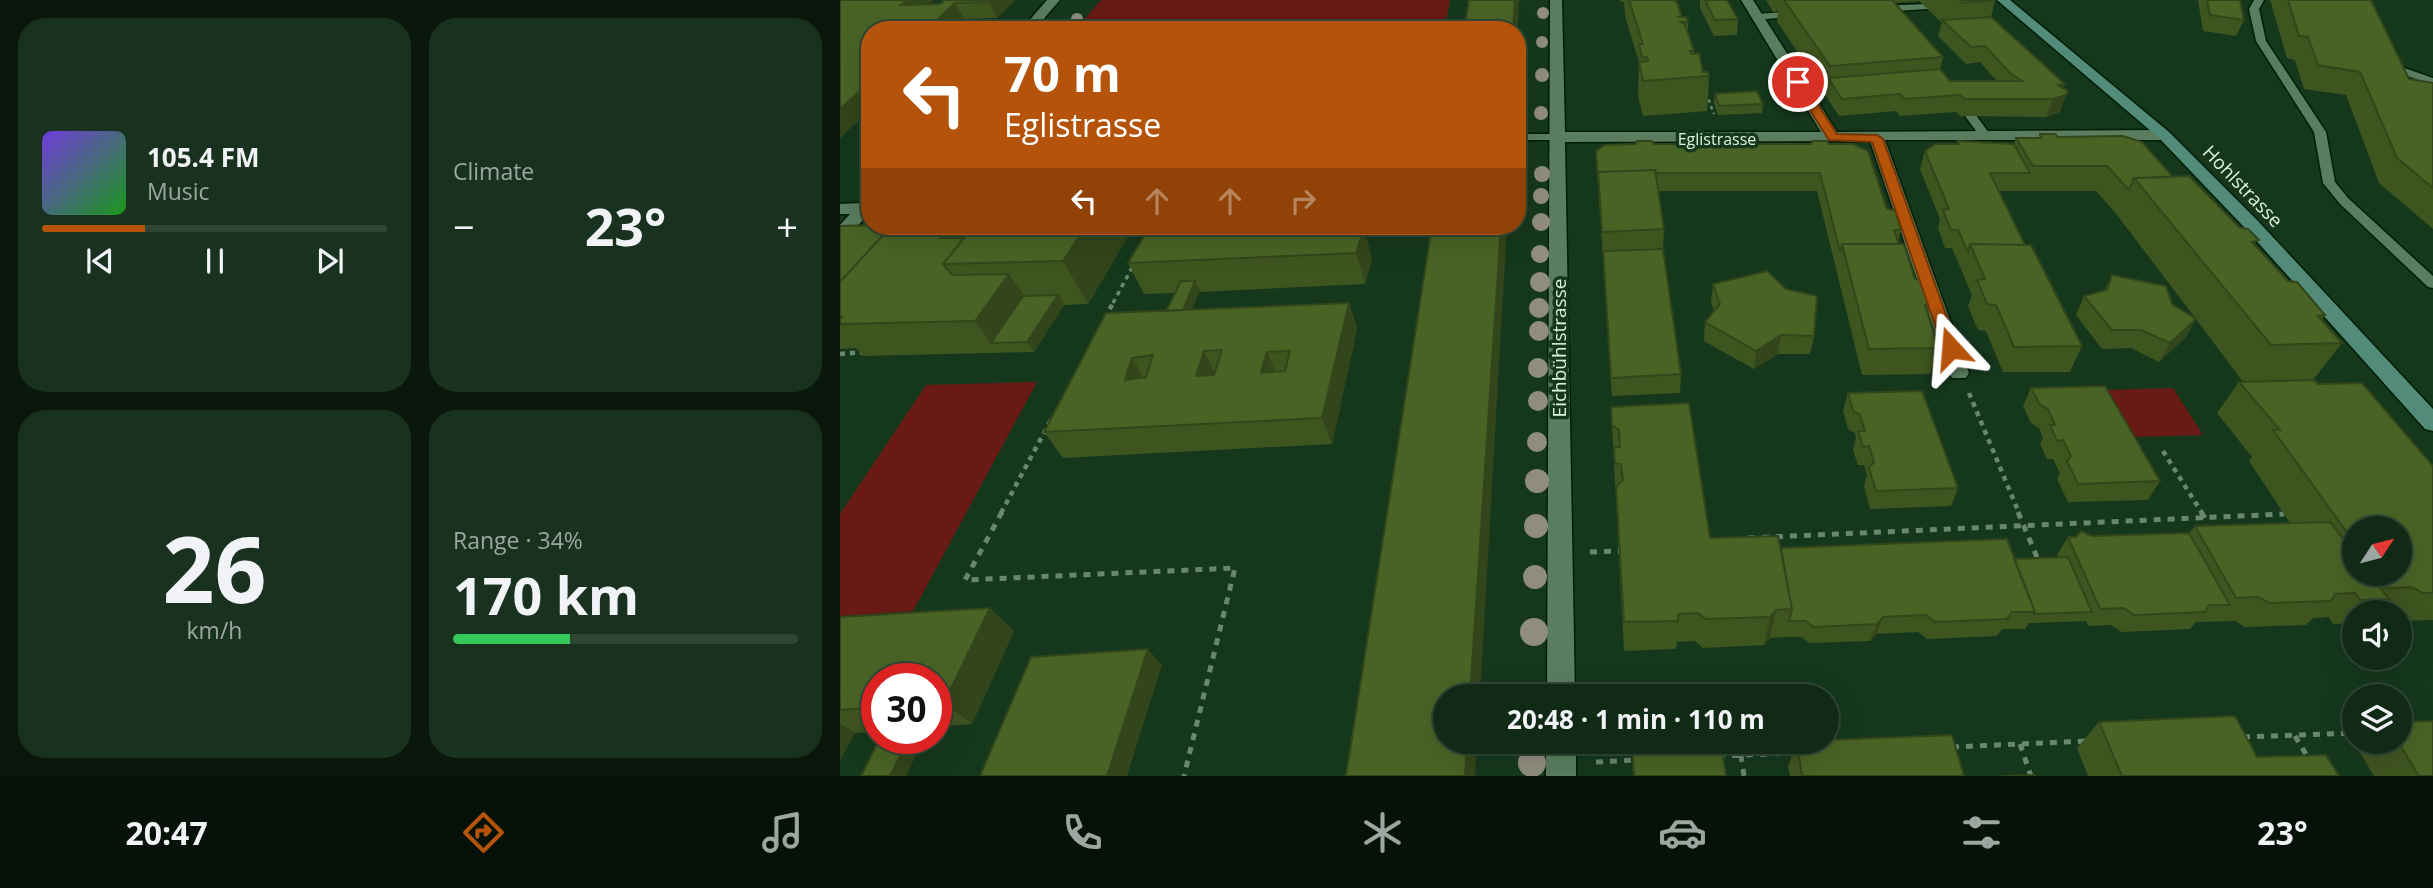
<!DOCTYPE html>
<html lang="en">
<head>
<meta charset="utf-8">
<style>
  body { margin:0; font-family:"Open Sans",sans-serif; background:#19321f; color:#f1f3f6; height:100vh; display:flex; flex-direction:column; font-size:26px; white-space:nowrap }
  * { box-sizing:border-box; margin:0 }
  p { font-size:23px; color:#9ca7a1 }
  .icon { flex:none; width:38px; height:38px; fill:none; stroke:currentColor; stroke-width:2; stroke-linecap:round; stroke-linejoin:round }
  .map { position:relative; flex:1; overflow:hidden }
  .side { display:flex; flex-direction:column; gap:18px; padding:18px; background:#09170c; width:840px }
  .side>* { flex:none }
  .banner { position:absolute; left:21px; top:21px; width:665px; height:214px; border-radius:28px; box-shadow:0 7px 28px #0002,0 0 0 2px #304635; background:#b45309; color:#fff; overflow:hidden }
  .needle { width:46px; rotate:54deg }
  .tools { position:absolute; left:1502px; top:516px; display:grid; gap:14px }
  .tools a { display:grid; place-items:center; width:70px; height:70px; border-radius:50%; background:#102a16; box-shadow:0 7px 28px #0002,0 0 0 2px #304635; font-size:35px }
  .speed { position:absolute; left:21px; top:663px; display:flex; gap:14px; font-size:35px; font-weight:700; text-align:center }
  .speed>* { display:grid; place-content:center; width:91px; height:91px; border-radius:50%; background:#102a16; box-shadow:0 7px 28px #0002,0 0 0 2px #304635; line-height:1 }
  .speed .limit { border:10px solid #d22; background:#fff; color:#111 }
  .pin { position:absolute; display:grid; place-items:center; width:60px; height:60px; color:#fff; margin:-30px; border:4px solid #fff; border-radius:50%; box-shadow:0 2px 7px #0007 }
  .me { position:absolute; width:77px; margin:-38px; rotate:341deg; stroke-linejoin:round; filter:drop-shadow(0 0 5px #0008) }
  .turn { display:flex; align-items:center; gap:24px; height:147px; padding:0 28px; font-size:32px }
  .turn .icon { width:91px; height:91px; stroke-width:2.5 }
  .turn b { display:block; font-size:49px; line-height:60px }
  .lanes { display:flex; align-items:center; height:66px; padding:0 28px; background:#0003; justify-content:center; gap:35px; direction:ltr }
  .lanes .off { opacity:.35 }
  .big { font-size:52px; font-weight:700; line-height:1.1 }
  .side .tile { flex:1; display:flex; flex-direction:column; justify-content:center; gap:10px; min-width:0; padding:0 24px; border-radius:28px; background:#19321f }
  .side .dial { align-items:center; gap:0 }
  .dial b { font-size:91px; line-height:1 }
  .song { display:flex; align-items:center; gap:21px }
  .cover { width:84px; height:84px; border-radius:10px; background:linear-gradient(135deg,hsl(260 70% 55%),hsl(120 70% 35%)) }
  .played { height:7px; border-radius:4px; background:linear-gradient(90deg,#b45309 30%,#304635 30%) }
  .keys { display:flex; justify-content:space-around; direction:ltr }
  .heat { display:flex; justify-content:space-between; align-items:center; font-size:38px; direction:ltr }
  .charge { height:10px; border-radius:5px; background:linear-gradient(90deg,#34c759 34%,#304635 0) }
  .side .tiles { flex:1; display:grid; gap:18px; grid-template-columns:repeat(2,1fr) }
  .trip { position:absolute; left:593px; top:684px; width:406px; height:70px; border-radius:35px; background:#102a16; box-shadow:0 7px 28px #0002,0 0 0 2px #304635; font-weight:700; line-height:70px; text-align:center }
  .dock { display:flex; height:112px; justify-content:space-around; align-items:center; background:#061109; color:#9ca7a1 }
  .dock .icon { width:49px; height:49px }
  .dock .selected { color:#b45309 }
  .dock b { font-size:32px; color:#f1f3f6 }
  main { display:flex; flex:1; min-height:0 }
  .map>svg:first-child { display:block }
  .green { fill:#691a14 }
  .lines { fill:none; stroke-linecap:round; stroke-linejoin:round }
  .lane-casing { stroke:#001e05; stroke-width:3 }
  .street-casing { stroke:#001e05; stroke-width:3 }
  .secondary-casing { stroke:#001e05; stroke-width:3 }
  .path-far3 { stroke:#69866e; stroke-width:2.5; stroke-dasharray:3.5 3.5; stroke-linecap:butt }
  .path-far2 { stroke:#69866e; stroke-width:3.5; stroke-dasharray:4.5 4.5; stroke-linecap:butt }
  .path-far1 { stroke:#69866e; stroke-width:4.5; stroke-dasharray:5 5; stroke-linecap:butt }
  .path { stroke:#69866e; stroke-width:5; stroke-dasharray:7 7; stroke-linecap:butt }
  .lane { fill:#597d5e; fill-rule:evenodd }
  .street { fill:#597d5e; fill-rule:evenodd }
  .secondary { fill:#538b7a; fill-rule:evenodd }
  .tree { fill:#908d7e }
  .wall { fill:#3f5520; fill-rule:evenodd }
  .shaded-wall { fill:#33451a }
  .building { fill:#496325; stroke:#33451a; stroke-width:2; fill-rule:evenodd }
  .route { fill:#b45309; stroke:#753606; stroke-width:2 }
  .labels { text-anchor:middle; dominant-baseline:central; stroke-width:7; stroke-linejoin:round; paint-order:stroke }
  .far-street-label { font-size:16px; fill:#ddf1df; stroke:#15381d }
  .street-label { font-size:19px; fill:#ddf1df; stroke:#15381d }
</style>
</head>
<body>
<main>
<section class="side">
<div class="tiles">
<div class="tile">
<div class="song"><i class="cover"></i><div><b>105.4 FM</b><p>Music</p></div></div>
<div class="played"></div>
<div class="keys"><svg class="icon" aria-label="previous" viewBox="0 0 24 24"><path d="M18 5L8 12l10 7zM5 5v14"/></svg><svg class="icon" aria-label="pause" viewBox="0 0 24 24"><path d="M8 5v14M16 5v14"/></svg><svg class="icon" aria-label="next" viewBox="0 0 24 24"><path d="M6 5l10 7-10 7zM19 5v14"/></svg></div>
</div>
<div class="tile"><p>Climate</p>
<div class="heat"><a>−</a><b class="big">23°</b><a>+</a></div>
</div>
<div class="tile dial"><b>26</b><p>km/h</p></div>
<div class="tile"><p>Range · 34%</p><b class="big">170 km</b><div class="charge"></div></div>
</div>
</section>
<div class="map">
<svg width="1593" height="776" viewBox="0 0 1593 776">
  <rect width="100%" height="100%" fill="#15381d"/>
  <path class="green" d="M261,0h349l-6,30 -367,-2z
    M197,382l-124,229 -73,5v-102l86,-129z
    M1333,388l30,47 -73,2 -26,-47z"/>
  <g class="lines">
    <g class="lane-casing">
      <path id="lane" d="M1414,0h10l-5,9 7,32 60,91 9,50 13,16 85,78v12l-5,-1 -88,-83 -17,-21 -9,-51 -58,-91 -7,-32z
        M1085,4l3,1v4l-50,3 -5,-3 5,-3z
        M957,11l3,1v4l-43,4 -5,-3 5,-3z
        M1542,63h8l43,15v7l-51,-18z
        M1127,114h8l17,23 -2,2h-8l-17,-23z
        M677,134h41l6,3 -6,3h-41z"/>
    </g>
    <g class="street-casing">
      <path id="street" d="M207,0h13l-26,30h-13z
        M710,0h12l3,132h256l-80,-132h12l84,132 327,-2 8,5 -8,5h-279l84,233 -3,5h-14l-3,-5 -79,-232 -305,1 10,554h-28z
        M30,197v15l-24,27 -6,1v-15l10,-11h-10v-10l20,-1z
        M706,742h30v34h-30z"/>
    </g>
    <g class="secondary-casing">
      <path id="secondary" d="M1157,0h13l159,132 87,87 177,190v22l-8,-2 -181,-202 -85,-89z"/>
    </g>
    <path class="path-far3" d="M866,93l8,21"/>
    <path class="path-far2" d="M273,303l21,-39"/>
    <path class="path-far1" d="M265,318l9,-17
      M0,354l25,-2
      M1129,393l50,120
      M1323,451l39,62
      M161,513l51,-95"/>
    <path class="path" d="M162,512l-37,68 270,-12 -51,208
      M1178,512l21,50
      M1361,512l4,6
      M908,538l536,-24
      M750,552l29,-1
      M1455,736l14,23
      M1403,737l111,-4
      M1180,744l11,32
      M1112,747l135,-6
      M901,755l3,21
      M878,756l79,-3
      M756,762l40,-2"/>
    <use href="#lane" class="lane"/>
    <use href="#street" class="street"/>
    <use href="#secondary" class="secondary"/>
  </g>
  <g class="tree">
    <circle cx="703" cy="13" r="6"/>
    <circle cx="237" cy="19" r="6"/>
    <circle cx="702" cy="42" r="6"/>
    <circle cx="702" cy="75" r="7"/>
    <circle cx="701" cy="113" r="7"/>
    <circle cx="702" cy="174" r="8"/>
    <circle cx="701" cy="196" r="8"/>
    <circle cx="701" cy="222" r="9"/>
    <circle cx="700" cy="254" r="9"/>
    <circle cx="700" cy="282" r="10"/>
    <circle cx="699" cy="308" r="10"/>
    <circle cx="699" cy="331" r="10"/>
    <circle cx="698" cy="368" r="10"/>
    <circle cx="698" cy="401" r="10"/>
    <circle cx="697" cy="442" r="10"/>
    <circle cx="697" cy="481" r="12"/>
    <circle cx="696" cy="526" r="12"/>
    <circle cx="695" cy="577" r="12"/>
    <circle cx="694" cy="632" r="14"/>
    <circle cx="692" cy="763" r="14"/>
  </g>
  <path class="wall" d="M0,0h94l-5,4 86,-4 -18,18 -33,1 -11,11h-83v80l-30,28z
    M780,0h57v4l4,13 7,5v10l6,19v3l9,18 6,4 -2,35 -64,5 -5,-20 1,-34 -14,-46 -1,-14h-3z
    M860,0h27l11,19 -1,16 -23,1 -14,-28z
    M926,0h229l-4,17 72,71 -3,24 -14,5 -86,-1 -4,-4 -56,4 -4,-5 -57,5 -62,-95 1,-10 -5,1zM1079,1l23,22 -4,13 28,28 14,-2 17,19h-47l-10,-12 3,-12 -48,-54z
    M1358,0h42l4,20 -8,16 -33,-5z
    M1430,0h101l38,79 24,4v146l-54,-46 -33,-88 -42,-6 -9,-29 -8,-2z
    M875,94l48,10 -1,9 -44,2 -4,-12z
    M1200,134l18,3 115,40 82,68 33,36 37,34 -3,5 20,23 -29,37 120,86v154l-34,1v-9h-45v11l-21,1 -4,-7 -16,1 -7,7 -61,2 -10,-6 -39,1 -6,7 -69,3 -10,-7 -23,1 -2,-5 -57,2 -4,6h-23l-5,7 -70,3 -9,-7 -42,2 -6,7 -60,2 -9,-6h-16l-15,1 -6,7 -61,3 -8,-7 -18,1 -1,7 -52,2 -13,-244 99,131 71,10 233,11 44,-2 -1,-2 11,-18 121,-4 6,-7 95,-3 -41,-62 3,-4 -35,-44 22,-31h4l-47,-63 -11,19 -26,24 -28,-14 -29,1 -26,-34 8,-19 20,-5 8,-16 60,29 24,15 -79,-104 -21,-24h-97l26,54 57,101 -12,26h-67l-17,-41 -8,-1 -10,-24 4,-11 -20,-47h-7l-7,-20 2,-9 -20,-50 5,-18 32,-7 1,-3 56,3 2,-6h23zM1514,528l45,46h-45z
    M814,144h175l58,65 14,21 -3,12 17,37 17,25 -4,12 11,32 -9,26 -68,1 -45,-184h-159l6,38 -1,20 18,125 -1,19 -68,3 -16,-245z
    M0,226h286l4,7 -42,71 -24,1 -30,47 -171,4 -7,-8 -16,1z
    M310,226h234l1,3 -6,7h-13l6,23 -7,25 -166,8 -7,18 157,-7 8,26 -25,115 -269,14 -19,-26 122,-121 9,-18 -31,1 -16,-31z
    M873,284l101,52 -4,18h-32l-24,15 -50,-28 1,-19 9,-11 -3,-9z
    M1191,388l129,93 -12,19 -80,2 -11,-23 3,-6 -7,-14h-6l-7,-15 3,-6 -4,-10 -8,-5 -8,-17z
    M1008,393l110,95 -7,18 -81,3 -6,-23 3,-11 -3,-10h-6l-5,-15 3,-12 -1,-5 -7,-4 -5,-18z
    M0,617l174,14 -42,93 -36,3v-48h-59v52l-22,2 -15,27z
    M1259,722l158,35 82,19h-251l-11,-28z
    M792,742l94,34h-93z
    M956,742l168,34h-174l-2,-9z
    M1517,742h42l34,34h-59l-19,-32z"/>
  <path class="shaded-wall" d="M67,0h27l-24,21 -9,-16z
    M151,0h24l-18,18 -8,-16z
    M675,0h4l-2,38v-8h-4z
    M115,3l9,16 -11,11h-27z
    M458,20l3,10h-7z
    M30,82v28l-30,28v-29z
    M1225,84l-5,13 6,-2 -6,17 -14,5 12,-32z
    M246,226h40l4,7 -42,71 -25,-43z
    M489,226h10l3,12z
    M536,226h8l1,3 -6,7z
    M661,226h6l-27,470h-10z
    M524,228l8,31 -7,25 -9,-31z
    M169,274l21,31 -39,38 -16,-22z
    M355,281l5,9 -19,46 -5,-9z
    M218,295l6,9 -30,48 -7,-10z
    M509,303l8,26 -25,115 -10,-26z
    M1356,319l-11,19 -26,24 11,-19z
    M941,335l-3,19 -24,15 2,-18z
    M364,351l13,26 -21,-1z
    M427,352l11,26 -17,-5z
    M292,358l15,25 -22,-3z
    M150,608l24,23 -42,93 -28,-21z
    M936,610l-6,28 -6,7 6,-28z
    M1043,617l-7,17 -6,7 7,-17z
    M308,649l14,16 -35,111h-20z
    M0,723l15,10 -15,27z
    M69,738h15l-18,38h-16z
    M627,742h10l-2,34h-10z"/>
  <path class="building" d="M0,0h67l-6,5 39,-1 5,-4h46l-2,2 -34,1 -29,27h-56v52l-30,27z
    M629,0h46l-2,30h-49z
    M789,0h46l3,5 3,10 -2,2h7l2,5h-7l4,3 4,11 5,15h-4l1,3 8,-1 4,19h5l1,4 -66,5 -4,-19 9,-1 -1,-4h-5l-3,-13h4z
    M865,0h22l11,19 -23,1z
    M944,0h108l51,57 -113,9z
    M1120,0h36l-33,3z
    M1367,0h33l4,20 -34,-5z
    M1448,0h83l38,79 24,4v105l-36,-30 -37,-86 -42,-7 -10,-28 -9,-1z
    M1151,17l74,67 -7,1 10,6 -2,4 -14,4h-87l-5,-4 -56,4 -4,-5 -58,5 -14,-21 112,-9 10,12h72l-11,-7 -26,-28 -14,1 -29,-27z
    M458,20l-4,10h-209l4,-5z
    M917,91l6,13 -44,2 -4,-12z
    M1200,134h15l3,3 65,-1 19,6 31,35 -39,1 -5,12 -22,-24h-74l-17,-28h25z
    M797,141h15l2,3h70v-3h15l2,3h70l1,-3h15l2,3h24l15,7 19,58 8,1 6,20h-7l5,14h-57l-2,8 -20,-79h-164l-1,-3 -57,2 1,19 -3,-40 9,-6 31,-1z
    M1118,141l56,3 16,29h-40l35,72 -55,-1 -2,8 -10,-22h-7l-8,-20 6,-1 -24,-58 10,-7h24z
    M815,170l9,59 -62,3 -4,-60z
    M1349,176l51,52 8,1 11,11 -7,2 36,39 9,1 28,33 -7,1 24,27 -71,2 -137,-167z
    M30,225v1h104l-10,12h-16l-3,-5 -61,1 -44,48v-56z
    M134,226h112l-23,35 -120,3z
    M310,226h179l3,3 32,-1 -8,25 -228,10z
    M592,226h69l-31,470h-24v46h21l-2,34h-119z
    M105,233l-5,5h24l-21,26 9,11 57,-1 -34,47 -135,3v-5l2,-2h-2v-35l44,-48z
    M1002,244h62l11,35 9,1 8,24 -7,1 14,43 -70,1z
    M1130,244l61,1 51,101 -68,1 -18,-42 -9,-1 -10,-24 8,-1z
    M823,249l18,125 -70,4 -8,-127z
    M927,271l19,18 31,7 -3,40 -33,-1 -25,16 -51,-29 15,-18 -7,-20z
    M1272,275l54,11 6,18 24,15 -26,24 -29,-13h-29l-28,-34 23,-6z
    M341,281h14l-12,29 -17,1z
    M218,295l-31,47 -36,1 32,-47z
    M509,303l-27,115 -278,14 62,-119zM382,350l-8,25 -18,1 8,-25zM450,351l-5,20 -24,2 6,-21zM313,355l-7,22 -21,3 7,-22z
    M1474,380l4,4 44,-1 71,83v127h-10l-12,-6 -24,1 -10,-14h22v-46h-45v14l-81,-112h7l-41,-48z
    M1265,386l55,95 -82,3 -11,-23 4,-5 -8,-16 -6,1 -7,-16h5l-7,-16 -8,-4 -9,-17z
    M1082,391l36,97 -82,3 -7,-23 5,-6 -5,-16 -6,1 -5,-16h7l-5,-16 -7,-4 -5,-18z
    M849,403l21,135 68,-2 14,73 -16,1 -6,7 -64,2 -8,-6 -20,1v7l-54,1 -8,-135 7,-7 -2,-16h-6l-1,-17h6l-1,-17 -7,-5 -1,-18z
    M1490,522l24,31v21h15l20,25 -29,1 -5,-7 -20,1 -4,7 -62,2 -11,-6 -22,1 -41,-72z
    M1241,531l11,5 97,-3 41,72h-21l-4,7 -71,3 -10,-7 -24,1 -32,-72h8z
    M1167,539l28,73h-23l-5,7 -72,3 -9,-7 -43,2 -6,7 -63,3 -9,-6h-16l3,-12 -11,-61z
    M1228,557l24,55 -58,2 1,-2 -21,-53z
    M150,608l-46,95h-8v-24h-59v28l-37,3v-93z
    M308,649l-41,127h-127l51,-119z
    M1395,716l22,41 69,-2 13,21h-217l-23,-54z
    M1593,721v55h-14l-21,-34h1v-20z
    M1112,735l12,41h-162l-5,-34h30v-2z
    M40,738h29l-19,38h-29z
    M792,742h89l5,34h-92z
    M1195,775v1h-34z"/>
  <path class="route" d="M954,80h8l35,54 40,1 6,4 75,209 -2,4h-11l-2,-4 -71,-206 -43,-2 -37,-58z"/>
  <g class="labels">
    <g class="far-street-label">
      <text x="877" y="139">Eglistrasse</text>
    </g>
    <g class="street-label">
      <text transform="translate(1403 186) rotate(46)">Hohlstrasse</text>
      <text transform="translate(719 348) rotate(-90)">Eichbühlstrasse</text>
    </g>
  </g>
</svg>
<div class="tools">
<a><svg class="needle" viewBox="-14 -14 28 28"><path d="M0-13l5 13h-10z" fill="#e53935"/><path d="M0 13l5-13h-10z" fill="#9ca7a1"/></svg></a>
<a><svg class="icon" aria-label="sound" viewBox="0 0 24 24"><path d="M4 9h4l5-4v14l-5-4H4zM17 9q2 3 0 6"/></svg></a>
<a><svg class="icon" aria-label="layers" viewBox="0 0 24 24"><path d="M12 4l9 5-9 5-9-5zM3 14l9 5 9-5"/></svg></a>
</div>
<div class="speed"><div class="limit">30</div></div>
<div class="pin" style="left:958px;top:82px;background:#d93025"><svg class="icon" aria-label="arrive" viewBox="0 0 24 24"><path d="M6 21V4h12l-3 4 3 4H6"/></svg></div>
<svg class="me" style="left:1111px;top:348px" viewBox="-20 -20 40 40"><path d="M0-17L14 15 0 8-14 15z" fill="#b45309" stroke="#fff" stroke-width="4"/></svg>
<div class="trip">20:48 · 1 min · 110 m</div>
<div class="banner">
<div class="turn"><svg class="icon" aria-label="left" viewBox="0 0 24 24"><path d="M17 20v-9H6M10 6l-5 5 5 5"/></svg><div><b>70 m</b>Eglistrasse</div></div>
<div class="lanes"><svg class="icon" aria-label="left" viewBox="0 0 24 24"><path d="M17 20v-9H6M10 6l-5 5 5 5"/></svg><svg class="icon off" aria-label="ahead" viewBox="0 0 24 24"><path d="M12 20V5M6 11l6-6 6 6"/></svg><svg class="icon off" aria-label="ahead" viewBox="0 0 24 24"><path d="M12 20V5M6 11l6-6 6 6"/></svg><svg class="icon off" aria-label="right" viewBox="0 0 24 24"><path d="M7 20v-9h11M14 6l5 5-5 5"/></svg></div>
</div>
</div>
</main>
<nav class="dock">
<b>20:47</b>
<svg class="icon selected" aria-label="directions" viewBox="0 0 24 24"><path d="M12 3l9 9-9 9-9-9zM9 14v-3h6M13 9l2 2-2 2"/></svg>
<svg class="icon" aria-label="music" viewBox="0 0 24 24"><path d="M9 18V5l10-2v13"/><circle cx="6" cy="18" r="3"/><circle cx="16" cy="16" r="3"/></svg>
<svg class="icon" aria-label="phone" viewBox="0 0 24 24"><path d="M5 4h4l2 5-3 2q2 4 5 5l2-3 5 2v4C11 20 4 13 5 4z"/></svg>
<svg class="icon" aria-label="climate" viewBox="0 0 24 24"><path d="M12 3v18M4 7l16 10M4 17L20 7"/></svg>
<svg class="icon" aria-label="car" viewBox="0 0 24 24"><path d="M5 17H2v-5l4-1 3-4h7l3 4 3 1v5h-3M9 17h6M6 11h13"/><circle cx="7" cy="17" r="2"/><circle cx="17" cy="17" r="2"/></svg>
<svg class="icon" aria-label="filters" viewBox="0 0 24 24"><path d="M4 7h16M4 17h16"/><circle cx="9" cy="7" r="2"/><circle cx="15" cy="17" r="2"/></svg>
<b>23°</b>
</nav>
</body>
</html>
